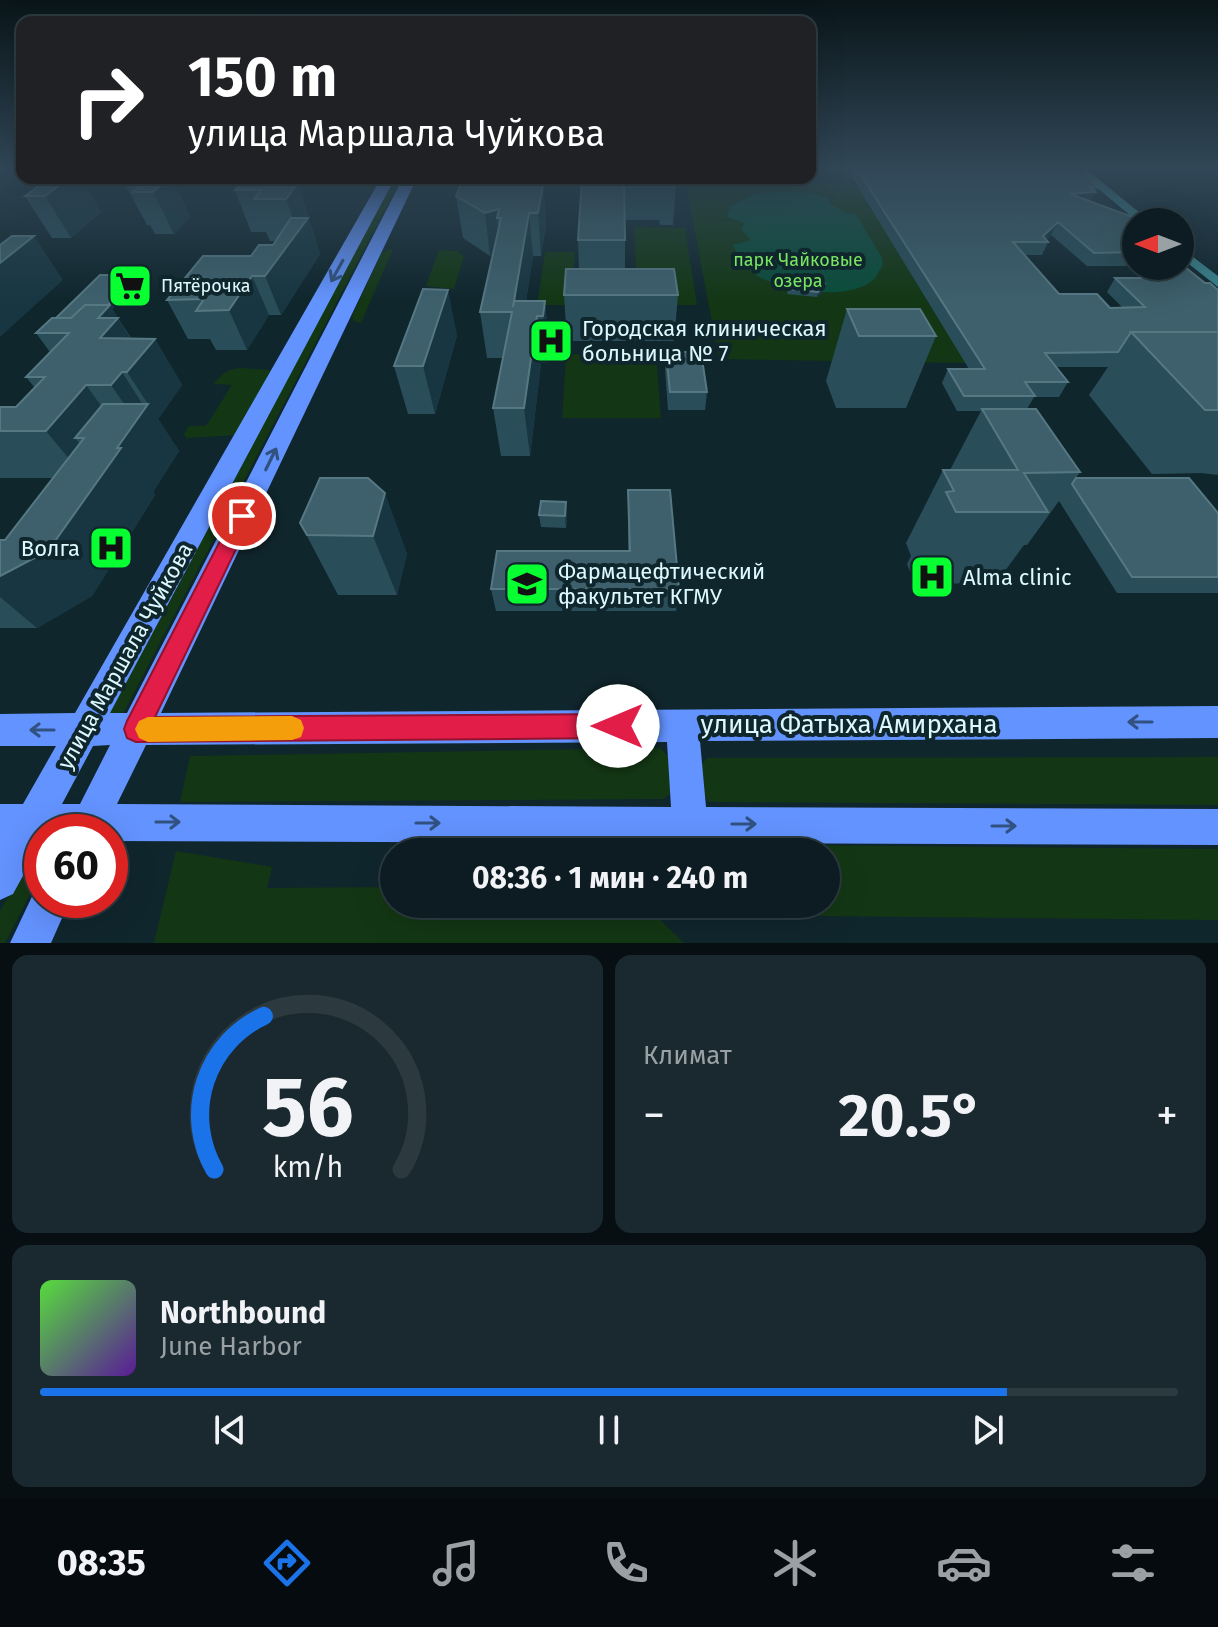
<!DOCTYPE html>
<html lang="ru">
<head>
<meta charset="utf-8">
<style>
  body { margin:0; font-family:"Fira Sans",sans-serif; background:#1a292f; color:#f1f3f6; height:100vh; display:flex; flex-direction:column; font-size:30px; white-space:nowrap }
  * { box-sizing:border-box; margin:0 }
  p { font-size:26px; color:#9aa1a5 }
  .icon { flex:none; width:44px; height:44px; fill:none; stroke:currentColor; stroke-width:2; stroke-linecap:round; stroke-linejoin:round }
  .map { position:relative; height:943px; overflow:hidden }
  .details { display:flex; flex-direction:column; gap:12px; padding:12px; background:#070f13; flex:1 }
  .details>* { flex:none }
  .guide { position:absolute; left:16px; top:16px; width:800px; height:168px; border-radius:16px; box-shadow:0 8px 32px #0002,0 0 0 2px #2c3a40; background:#202124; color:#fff; overflow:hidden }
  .needle { width:52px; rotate:270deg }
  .fabs { position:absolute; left:1122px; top:208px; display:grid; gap:16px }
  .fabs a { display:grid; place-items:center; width:72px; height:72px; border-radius:50%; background:#0c1c22; box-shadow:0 8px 32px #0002,0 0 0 2px #2c3a40; font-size:40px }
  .speed { position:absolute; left:24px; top:814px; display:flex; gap:16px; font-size:40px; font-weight:700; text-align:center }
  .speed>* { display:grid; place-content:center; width:104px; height:104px; border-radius:50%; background:#0c1c22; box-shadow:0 8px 32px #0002,0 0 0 2px #2c3a40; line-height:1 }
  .speed .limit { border:12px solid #d22; background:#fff; color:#111 }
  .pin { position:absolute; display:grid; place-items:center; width:68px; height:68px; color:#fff; margin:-34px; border:4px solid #fff; border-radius:50%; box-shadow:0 2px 8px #0007 }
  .me { position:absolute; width:88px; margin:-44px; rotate:270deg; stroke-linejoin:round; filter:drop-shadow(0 0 6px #0008) }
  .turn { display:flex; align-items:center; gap:28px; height:168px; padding:0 40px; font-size:36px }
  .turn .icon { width:104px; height:104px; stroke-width:2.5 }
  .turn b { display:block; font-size:56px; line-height:68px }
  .big { font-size:60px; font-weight:700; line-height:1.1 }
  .details .widget { flex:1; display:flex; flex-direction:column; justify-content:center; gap:12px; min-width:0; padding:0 28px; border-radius:16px; background:#1a292f }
  .details .dial { align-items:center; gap:0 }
  .dial svg { height:208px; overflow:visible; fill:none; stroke:#2c3a40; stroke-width:7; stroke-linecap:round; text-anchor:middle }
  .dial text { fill:#f1f3f6; stroke:none }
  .song { display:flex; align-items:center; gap:24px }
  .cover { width:96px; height:96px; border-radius:12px; background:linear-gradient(135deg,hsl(110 70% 55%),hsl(270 70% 35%)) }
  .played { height:8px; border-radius:4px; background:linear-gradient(90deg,#1a73e8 85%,#2c3a40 85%) }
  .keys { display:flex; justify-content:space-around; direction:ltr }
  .heat { display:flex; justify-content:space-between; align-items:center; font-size:44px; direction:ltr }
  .details .tiles { flex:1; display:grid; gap:12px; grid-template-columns:1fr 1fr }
  .widget:last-child { grid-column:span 2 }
  .trip { position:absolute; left:380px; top:838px; width:460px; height:80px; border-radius:40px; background:#0c1c22; box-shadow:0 8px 32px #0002,0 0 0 2px #2c3a40; font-weight:700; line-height:80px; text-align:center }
  .dock { display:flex; height:128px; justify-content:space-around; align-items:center; background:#050b0e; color:#9aa1a5 }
  .dock .icon { width:56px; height:56px }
  .dock .on { color:#1a73e8 }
  .dock b { font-size:36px; color:#f1f3f6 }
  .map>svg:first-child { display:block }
  .green { fill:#133714 }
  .water { fill:#094d39 }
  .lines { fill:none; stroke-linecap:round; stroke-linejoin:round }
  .minor { fill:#3a848d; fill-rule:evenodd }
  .major { fill:#6393ff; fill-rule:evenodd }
  .wall { fill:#294e5a; fill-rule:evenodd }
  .shaded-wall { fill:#173641 }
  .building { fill:#3d606c; stroke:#567883; stroke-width:2 }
  .oneway { stroke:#315281 }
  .route { fill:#e11d48; stroke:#92132f; stroke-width:2 }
  .slow { fill:#f59e0b }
  .labels { text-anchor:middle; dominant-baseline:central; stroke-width:8; stroke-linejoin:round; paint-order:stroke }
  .far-park-label { font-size:18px; fill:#79e661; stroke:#10262d }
  .far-poi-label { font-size:18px; fill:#dcf9ff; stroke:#10262d; text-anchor:start }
  .poi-label { font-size:22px; fill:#dcf9ff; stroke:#10262d; text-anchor:start }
  .street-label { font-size:22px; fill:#dcf9ff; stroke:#10262d }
  .near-street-label { font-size:26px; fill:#dcf9ff; stroke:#10262d }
</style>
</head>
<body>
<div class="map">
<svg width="1218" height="943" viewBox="0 0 1218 943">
  <rect width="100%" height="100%" fill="#10262d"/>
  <path class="green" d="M394,178h7l-277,534 -6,3 -10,-2z
    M631,178l226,6 109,179 -247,-4 -34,-179z
    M634,227l51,1 12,77h-160l8,-53h30l-3,37h65z
    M393,249l-32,74 -7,-2 -2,-5 30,-64z
    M439,250l18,1 7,5 -10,33 -28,-3z
    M573,354l83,1 5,63h-99l4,-60z
    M240,368l29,2 1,4 -33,61 -51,3 -2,-4 5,-8h17l26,-41 -18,-1c8,-11 13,-14 26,-16z
    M660,748l12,12 3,31 -12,8 -483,3 10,-46z
    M1218,757v48l-509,-3 -8,-11 -2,-25 9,-8z
    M667,844l551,5v71l-504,-5 -12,-11h124v-52h-158z
    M176,851l96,16 -5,21 127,-1v17h250l40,39h-530z
    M33,860l9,3 -1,10 -36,70h-5v-32l22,-40z"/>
  <path class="water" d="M785,191l26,2 19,6 -1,4 17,10 10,1 26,44 1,6c-3,5 -6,13 -10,16 -25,22 -92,11 -117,-5 -12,-8 -17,-18 -23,-30l18,-5 -10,-11 4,-6 -18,-6 4,-11 23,-12z"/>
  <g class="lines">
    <path class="minor" d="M1075,169h11l65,53h-13z
      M1180,247l38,29v11l-38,-30z"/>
    <path class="major" d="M381,178h14l-285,535h17l276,-535h14l-256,535 1057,-7v32l-518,3 6,66 512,2v36l-1108,-4v-9h-68v9l-29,53 -13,6v-96h23l33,-58h-56v-32l75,-1zM667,742l4,65 -554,-3 29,-59zM110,745l-30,59h-18l31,-58z
      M42,884v16h28l-19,43h-41l27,-57z"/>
  </g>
  <path class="wall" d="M847,169h232l20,18 -9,14 46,21v44h44l25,17 13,7v185l-17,-2 -49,1 -63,-79 19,-28h-52l12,15 -9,15h-25l-7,12 53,63 -4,6 142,35v80h-101l-58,-92 -32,44h-3l-28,38 -81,1 -8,-20 4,-8 -5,-13 37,-73h7l31,-59h-24l-15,-28 6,-14h21zM1051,235l36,31h42l14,12h-28l-8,14 15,15 -12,1 -51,-14 -34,-39h17l6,-13 -2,-2z
    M50,178l51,34 -30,26h-19l-27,-42z
    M132,178h40l18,39 -16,17h-19l-5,-9h-3l-22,-41z
    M287,178l-4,5h15l22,71 -39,61h-12l-22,35h-31l-6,-11h-22l-21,-39 106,-55 2,-4h-5l-4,-9h-15l-16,-42z
    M463,178h41l1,4 38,1 3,42 -5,31h-8l-7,45h19l4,46 -2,16h-6l-11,93h-29l-8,-48 10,-50h-16l-7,-46 13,-57 -3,1 -27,-18 -7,-42z
    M582,178h93l1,6 -3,41h-13l-1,-5h-34v49l53,26 -4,46h-107l-3,-46 15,-26 -1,-29z
    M136,275l4,5 -28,29 19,29 24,1 27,46 -24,34 21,32 -26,41 2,3 -63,101 -55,32h-37v-88h5l48,-62h-53v-71h16l19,-19 -9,-11 24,-25 -14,-19z
    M788,289l36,1 -7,7 -30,-3z
    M847,309l89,27 -30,72h-70l-10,-27z
    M457,335l-22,79h-27l-14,-48z
    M666,352l41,40 -2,18h-37l-3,-41z
    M320,478l87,75 -10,42h-59l-38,-72z
    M628,490l51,99 -3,22h-180l-5,-22 137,-38z
    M567,513l-1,15 -25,-1 -2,-12z"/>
  <path class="shaded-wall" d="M69,178h13l19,34 -30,26 -26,-42z
    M169,178h3l18,39 -16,17 -21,-42z
    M271,178h16l-7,9 -9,-4z
    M494,178h10l2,15 -9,25 4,35 -11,3 -5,-43z
    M298,183l22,71 -39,61 -16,-39 33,-44 -12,-33z
    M543,183l3,42 -5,31 -3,-43z
    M1095,192l-6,12 -19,-10z
    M529,213l4,43 -15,98 -5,-47z
    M1058,222l-7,13 -7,7 -1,-6z
    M34,236l29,44 -63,57v-74z
    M136,275l4,5 -28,29 29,46 14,-16 27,46 -24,34 21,32 -26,41 2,3 -63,101 -55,32 -37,-31v-21l117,-128 19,-27 -25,-36 11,-13 23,36 3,-4 -21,-32 -27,-34 -5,-19z
    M252,276l17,39 -22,35 -18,-40z
    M825,284l-1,6 -7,7 1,-5z
    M448,290l9,45 -22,79 -12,-48z
    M545,301l4,46 -2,16 -4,-47z
    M537,316l4,47 -11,93 -6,-48z
    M86,385l34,47 -36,6h-9l21,26 -11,14 -39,-47z
    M385,493l22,60 -10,42 -24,-59z
    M566,502l1,11 -1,15 -1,-12z"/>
  <path class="building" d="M857,169h222l20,18h-9l5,5 -25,2 63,23 5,5h-2v30l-42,1 -36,-31 -15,14 5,6h-35l46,52h38l13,14 35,-1 -30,-29h51l-14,-12h28v-3l25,20h5l8,7v42h-87l-13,20 -73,1 23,29h-43l10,14h-71l-16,-27h37z
    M50,178h19l-24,18h-20z
    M132,178h37l-16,14h-20l10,-8h-18z
    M246,178h29l-4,5h27l-12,16h-32l7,-9h-26z
    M463,178h31l-1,4 50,1 -5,30h-9l-16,94 1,-6h31l-2,15h-6l-13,92h-31l19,-96h-32l21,-94h-4l2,-9 -14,4 -29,-17z
    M582,178h93l1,6h-13l-1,-5h-38l1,61h-47z
    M291,218h17l-43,58h-13l-23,34 -33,1 8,-12 -37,1 36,-44h48l8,-11h14z
    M12,236h22l-34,27v-18z
    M566,269h108l4,26h-114z
    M100,275h36l-28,30h-23l-14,13h-15z
    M797,276l16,2 12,6 -7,8 -30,-3z
    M423,289l25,1 -25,76h-29z
    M85,305h25l-12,13h20l-18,20 55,1 -28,33h-5l-11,13h-25l-40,46h-46v-24h16l29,-30h-19l43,-44h-33l16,-15h19z
    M847,309h73l16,27h-77z
    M1131,332h87v78h-13z
    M666,352h35l6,40h-37z
    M103,404h45l-31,44h4l-73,103 -48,25v-36h5l79,-102h-9z
    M982,409h54l44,63 -56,1 24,39h-92l-10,-20 8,-1 -11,-21h75z
    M320,478h48l17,15 -12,43 -66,-1 -7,-12z
    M1076,478h113l29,35v64h-86l-60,-93z
    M628,490h42l9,99h-188l6,-38h133z
    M541,501l25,1 -1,14 -26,-1z"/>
  <defs><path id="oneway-shaft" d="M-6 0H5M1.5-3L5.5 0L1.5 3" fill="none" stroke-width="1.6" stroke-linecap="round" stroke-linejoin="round" transform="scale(2)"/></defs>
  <g class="oneway">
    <use href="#oneway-shaft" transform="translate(337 271) rotate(119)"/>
    <use href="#oneway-shaft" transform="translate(271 459) rotate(-64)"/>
    <use href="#oneway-shaft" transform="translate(1140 722) rotate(180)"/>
    <use href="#oneway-shaft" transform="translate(42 730) rotate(180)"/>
    <use href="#oneway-shaft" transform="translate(168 822)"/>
    <use href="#oneway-shaft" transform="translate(428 823)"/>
    <use href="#oneway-shaft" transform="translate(744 824)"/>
    <use href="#oneway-shaft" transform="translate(1004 826)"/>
  </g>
  <linearGradient id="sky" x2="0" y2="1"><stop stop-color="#091519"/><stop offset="0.56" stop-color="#314757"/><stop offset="1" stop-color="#314757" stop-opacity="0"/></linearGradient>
  <rect width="1218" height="301" fill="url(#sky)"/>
  <path class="route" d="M242,508l7,2 3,6 -97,201 463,-3 8,3 4,9 -4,8 -8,4 -482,4 -9,-4 -3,-9 3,-8 109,-211z"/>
  <path class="slow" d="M292,716l9,4 3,8 -3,9 -9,3 -144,2 -9,-4 -4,-9 4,-8 9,-4z"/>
  <defs>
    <g id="supermarket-square" transform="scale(2.3)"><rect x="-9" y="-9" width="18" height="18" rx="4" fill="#08ff32" stroke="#10262d"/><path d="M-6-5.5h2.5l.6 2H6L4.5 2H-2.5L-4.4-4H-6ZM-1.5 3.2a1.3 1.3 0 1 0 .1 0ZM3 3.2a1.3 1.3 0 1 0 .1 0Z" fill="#111"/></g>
    <g id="hospital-square" transform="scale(2.3)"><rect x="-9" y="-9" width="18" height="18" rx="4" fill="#08ff32" stroke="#10262d"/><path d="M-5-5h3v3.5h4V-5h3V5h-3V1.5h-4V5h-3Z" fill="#111"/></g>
    <g id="university-square" transform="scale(2.3)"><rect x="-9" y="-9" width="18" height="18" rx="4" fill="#08ff32" stroke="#10262d"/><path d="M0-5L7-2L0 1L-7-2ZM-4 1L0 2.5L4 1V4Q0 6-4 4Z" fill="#111"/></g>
  </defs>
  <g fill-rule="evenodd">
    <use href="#supermarket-square" x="130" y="286"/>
    <use href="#hospital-square" x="551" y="341"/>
    <use href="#hospital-square" x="111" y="548"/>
    <use href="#hospital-square" x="932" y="577"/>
    <use href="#university-square" x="527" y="584"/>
  </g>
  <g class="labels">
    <g class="far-park-label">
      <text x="798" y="260">парк Чайковые<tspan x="798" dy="21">озера</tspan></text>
    </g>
    <g class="far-poi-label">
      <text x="161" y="286">Пятёрочка</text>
    </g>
    <g class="poi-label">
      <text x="582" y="328">Городская клиническая<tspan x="582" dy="25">больница № 7</tspan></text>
      <text x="80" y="548" text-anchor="end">Волга</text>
      <text x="558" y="571">Фармацефтический<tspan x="558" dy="25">факультет КГМУ</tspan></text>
      <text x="963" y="577">Alma clinic</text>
    </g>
    <g class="street-label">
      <text transform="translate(125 656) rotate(-61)">улица Маршала Чуйкова</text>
    </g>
    <g class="near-street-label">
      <text x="849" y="724">улица Фатыха Амирхана</text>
    </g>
  </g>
</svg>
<div class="fabs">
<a><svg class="needle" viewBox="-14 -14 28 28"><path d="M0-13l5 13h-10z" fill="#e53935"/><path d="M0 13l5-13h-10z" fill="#9aa1a5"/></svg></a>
</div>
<div class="speed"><div class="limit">60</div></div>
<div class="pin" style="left:242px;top:516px;background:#d93025"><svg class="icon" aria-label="arrive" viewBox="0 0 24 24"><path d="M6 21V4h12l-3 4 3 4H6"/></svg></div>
<svg class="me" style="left:618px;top:726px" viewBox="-20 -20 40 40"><circle r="19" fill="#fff"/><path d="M0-13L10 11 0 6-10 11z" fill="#e11d48"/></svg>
<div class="trip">08:36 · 1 мин · 240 m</div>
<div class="guide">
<div class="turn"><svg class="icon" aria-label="right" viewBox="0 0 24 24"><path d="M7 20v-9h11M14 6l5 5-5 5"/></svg><div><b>150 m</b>улица Маршала Чуйкова</div></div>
</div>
</div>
<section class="details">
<div class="tiles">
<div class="widget dial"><svg viewBox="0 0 100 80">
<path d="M14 69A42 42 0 1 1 86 69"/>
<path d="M14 69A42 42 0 0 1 33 10" stroke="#1a73e8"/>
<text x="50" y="56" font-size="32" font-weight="700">56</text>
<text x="50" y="72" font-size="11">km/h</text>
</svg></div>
<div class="widget"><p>Климат</p>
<div class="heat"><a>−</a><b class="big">20.5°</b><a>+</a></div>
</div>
<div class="widget">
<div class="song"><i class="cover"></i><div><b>Northbound</b><p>June Harbor</p></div></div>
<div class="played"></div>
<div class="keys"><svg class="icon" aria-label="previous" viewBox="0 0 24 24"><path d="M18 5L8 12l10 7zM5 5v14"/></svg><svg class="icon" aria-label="pause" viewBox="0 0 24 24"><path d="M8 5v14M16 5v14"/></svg><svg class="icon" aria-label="next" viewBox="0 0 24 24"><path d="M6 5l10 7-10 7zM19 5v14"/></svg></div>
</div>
</div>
</section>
<nav class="dock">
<b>08:35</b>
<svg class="icon on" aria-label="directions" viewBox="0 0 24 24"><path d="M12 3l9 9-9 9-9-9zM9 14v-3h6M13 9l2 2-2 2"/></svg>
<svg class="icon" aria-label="music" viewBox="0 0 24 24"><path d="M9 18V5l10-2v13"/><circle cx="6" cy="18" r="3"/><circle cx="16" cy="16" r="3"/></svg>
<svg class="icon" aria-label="phone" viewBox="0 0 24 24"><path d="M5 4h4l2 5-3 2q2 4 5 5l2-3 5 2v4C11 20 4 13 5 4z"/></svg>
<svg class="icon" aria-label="climate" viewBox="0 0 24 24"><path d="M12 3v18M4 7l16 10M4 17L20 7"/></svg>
<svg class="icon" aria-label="car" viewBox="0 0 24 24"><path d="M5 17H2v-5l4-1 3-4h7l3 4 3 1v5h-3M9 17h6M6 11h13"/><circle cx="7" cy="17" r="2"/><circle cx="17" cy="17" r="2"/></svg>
<svg class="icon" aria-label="filters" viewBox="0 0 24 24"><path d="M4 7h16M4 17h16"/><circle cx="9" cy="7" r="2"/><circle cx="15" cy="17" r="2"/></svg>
</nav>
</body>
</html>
